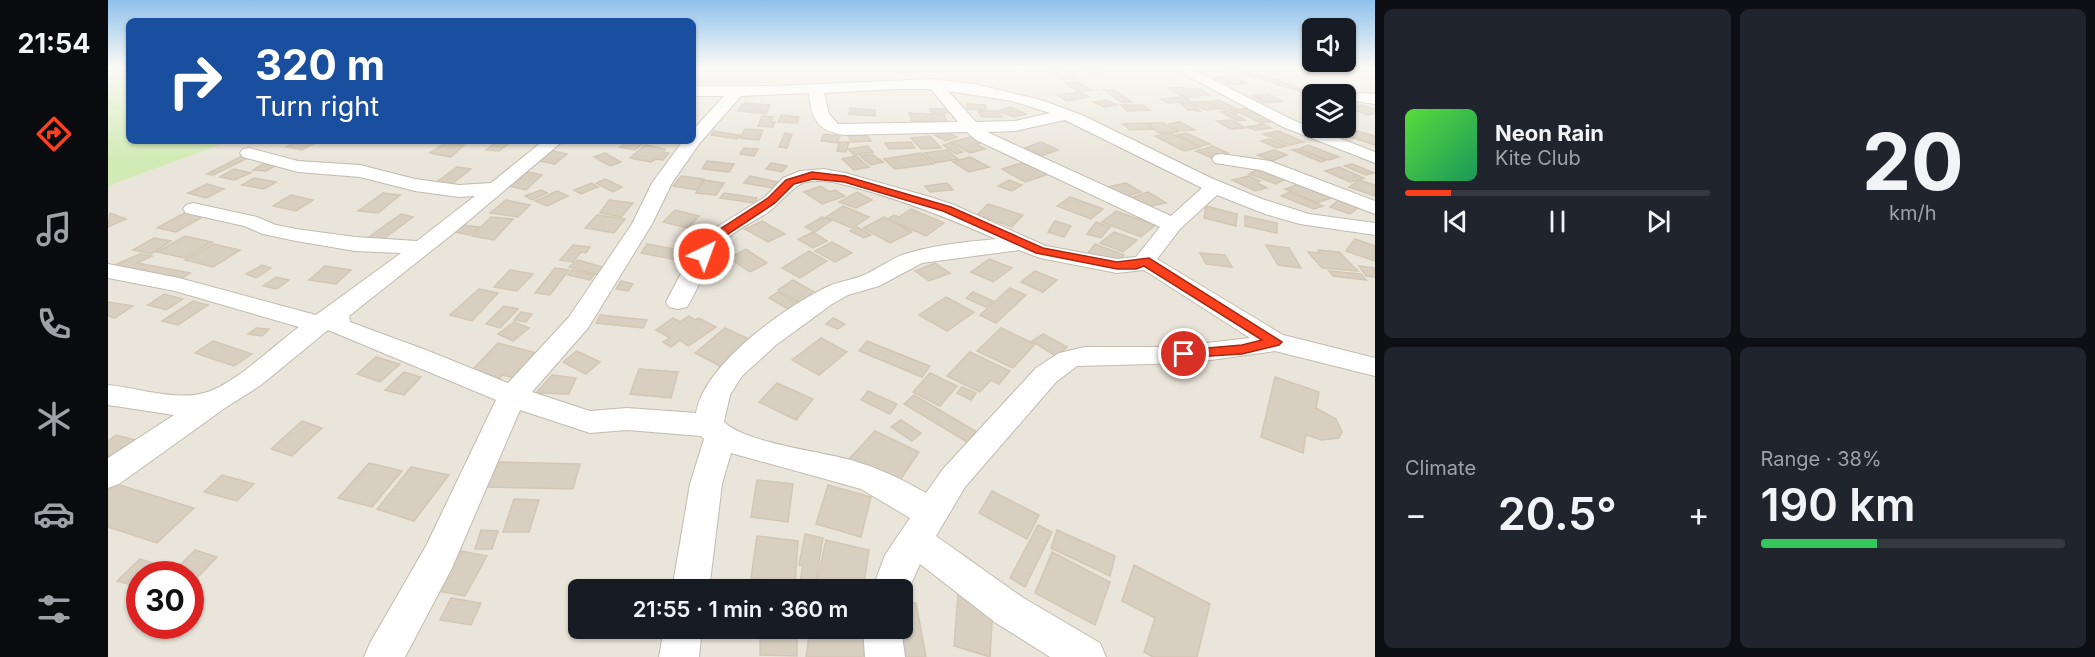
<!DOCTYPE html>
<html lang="en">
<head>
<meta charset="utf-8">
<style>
  body { margin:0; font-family:Inter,sans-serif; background:#20242c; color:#f1f3f6; height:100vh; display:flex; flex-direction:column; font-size:22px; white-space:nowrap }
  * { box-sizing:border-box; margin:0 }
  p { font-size:20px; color:#9ea1a6 }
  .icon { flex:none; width:33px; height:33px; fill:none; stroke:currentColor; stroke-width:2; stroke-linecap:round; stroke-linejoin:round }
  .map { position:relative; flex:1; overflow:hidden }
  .details { display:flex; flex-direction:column; gap:9px; padding:9px; background:#0d0f14; width:720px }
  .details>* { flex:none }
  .hud { position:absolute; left:18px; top:18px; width:570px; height:126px; border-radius:9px; box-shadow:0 2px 4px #0004; background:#1a4fa0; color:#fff; overflow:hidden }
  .tools { position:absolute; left:1194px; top:18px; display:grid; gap:12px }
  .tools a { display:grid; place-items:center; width:54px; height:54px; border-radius:9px; background:#171b24; box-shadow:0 2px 4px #0004; font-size:30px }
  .speed { position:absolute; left:18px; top:561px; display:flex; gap:12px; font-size:30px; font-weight:700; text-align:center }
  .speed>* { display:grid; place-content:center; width:78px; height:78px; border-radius:50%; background:#171b24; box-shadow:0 2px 4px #0004; line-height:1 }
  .speed .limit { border:9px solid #d22; background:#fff; color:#111 }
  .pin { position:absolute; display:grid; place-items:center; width:51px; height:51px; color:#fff; margin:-26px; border:3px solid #fff; border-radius:50%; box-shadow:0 2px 6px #0007 }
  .me { position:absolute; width:66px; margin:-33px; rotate:42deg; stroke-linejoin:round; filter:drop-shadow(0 0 4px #0008) }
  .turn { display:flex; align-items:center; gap:21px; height:126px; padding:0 30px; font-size:27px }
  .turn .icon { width:78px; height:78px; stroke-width:2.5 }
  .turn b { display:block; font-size:42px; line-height:51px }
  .big { font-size:45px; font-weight:600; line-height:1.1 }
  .details .tile { flex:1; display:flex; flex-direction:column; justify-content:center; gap:9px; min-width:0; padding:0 21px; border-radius:9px; background:#20242c }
  .details .dial { align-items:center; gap:0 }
  .dial b { font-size:78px; line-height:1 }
  .song { display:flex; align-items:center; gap:18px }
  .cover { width:72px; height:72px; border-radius:9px; background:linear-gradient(135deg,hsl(110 70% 55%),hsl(150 70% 35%)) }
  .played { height:6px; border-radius:3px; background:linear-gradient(90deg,#fc3f1d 15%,#363941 15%) }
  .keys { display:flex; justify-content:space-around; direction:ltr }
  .heat { display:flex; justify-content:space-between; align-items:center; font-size:33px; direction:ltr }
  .charge { height:9px; border-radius:4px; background:linear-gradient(90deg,#34c759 38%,#363941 0) }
  .details .tiles { flex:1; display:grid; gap:9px; grid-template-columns:repeat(2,1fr) }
  .trip { position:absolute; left:460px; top:579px; width:345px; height:60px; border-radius:9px; background:#171b24; box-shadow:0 2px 4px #0004; font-weight:600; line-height:60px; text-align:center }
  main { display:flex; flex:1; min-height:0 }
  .tabs { display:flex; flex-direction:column; width:108px; justify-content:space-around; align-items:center; background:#090b0e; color:#9ea1a6 }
  .tabs .icon { width:42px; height:42px }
  .tabs .selected { color:#fc3f1d }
  .tabs b { font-size:27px; color:#f1f3f6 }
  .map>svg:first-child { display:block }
  .residential { fill:#eae5da; fill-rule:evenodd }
  .green { fill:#d2eab5 }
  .building { fill:#d8cfc1; stroke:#d3c7b4; stroke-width:1.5 }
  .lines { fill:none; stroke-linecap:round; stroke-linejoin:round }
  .minor-casing { stroke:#c2bbae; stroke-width:2 }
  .minor { fill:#fff; fill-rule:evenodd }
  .route { fill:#fc3f1d; stroke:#a42913; stroke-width:1.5 }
</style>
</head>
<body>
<main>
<nav class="tabs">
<b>21:54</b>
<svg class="icon selected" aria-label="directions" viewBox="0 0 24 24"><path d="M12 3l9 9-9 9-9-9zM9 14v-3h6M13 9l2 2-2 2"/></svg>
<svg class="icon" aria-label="music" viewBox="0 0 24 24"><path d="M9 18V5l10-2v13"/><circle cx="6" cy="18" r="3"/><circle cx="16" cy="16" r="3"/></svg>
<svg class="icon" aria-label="phone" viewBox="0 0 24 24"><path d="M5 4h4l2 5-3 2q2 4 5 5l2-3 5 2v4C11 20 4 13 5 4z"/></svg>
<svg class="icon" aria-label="climate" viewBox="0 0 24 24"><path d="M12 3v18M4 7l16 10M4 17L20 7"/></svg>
<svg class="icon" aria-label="car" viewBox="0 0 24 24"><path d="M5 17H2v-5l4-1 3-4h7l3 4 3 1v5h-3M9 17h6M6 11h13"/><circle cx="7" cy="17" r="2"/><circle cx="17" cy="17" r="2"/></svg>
<svg class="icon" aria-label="filters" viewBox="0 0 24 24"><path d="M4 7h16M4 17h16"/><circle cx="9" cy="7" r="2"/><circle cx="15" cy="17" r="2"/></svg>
</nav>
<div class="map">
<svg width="1267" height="657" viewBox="0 0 1267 657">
  <rect width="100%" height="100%" fill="#f6f3ec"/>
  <path class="residential" d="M585,68h682v589h-1267v-471l123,-45h462zM1204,94h34v34h-34zM32,574h50v52h-50zM471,590h324v38h-324z"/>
  <path class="green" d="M0,68h21v73h102l-123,45z"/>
  <path class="building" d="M970,68h17l10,5 -13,2z
    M953,69l14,9 -14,1 -14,-9z
    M1126,69l18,5 -8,3 -18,-5z
    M1150,74l22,6 -7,3 -22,-7z
    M1124,76l15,7 -17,2 -15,-7z
    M969,82l15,8 -13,2 -14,-9z
    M1173,82l23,7 -5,2 -24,-7z
    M1073,87l18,10 -14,1 -17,-10z
    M1078,89h14l9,6h-13z
    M1200,89l20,5 -16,2 -12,-4z
    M996,90h10l18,12h-11z
    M970,92l11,5 -22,4 -10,-6z
    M1160,94l14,7 -16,2 -14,-7z
    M1075,97l7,4 -22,2 -7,-4z
    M998,100l11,5 -12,2 -11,-5z
    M1111,100l18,9 -11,2 -18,-9z
    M1097,101l14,8 -14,1 -15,-8z
    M636,103l26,2 -4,9 -28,-3z
    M1072,103h11l9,8 -12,-1z
    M859,104l18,1 1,5 -19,-1z
    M1013,105h22l7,5 -23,1z
    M1254,105l13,4v4l-7,2 -19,-7z
    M903,107l15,7 -12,3 -16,-6z
    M742,108l25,2v6l-26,-2z
    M1144,108l8,4 -7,1 26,8 -18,2 -27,-13z
    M822,109h18l3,4h-19z
    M1124,110l6,3 -4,1 11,6 -7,1 -17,-9z
    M870,111h19l5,6h-20z
    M801,113l35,2 3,8 -35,-2z
    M673,115l18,2 -2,6 -19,-1z
    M654,116l11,1 -2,5h4l-2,5 -15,-1z
    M1125,120l12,8 -15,1 -13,-8z
    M1072,122l15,8 -17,1 -9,-7z
    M1036,123l8,6 -22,1 -7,-6z
    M1039,123h17l13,9 -18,1z
    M1155,124l8,4 -16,2 -8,-3z
    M1238,125l8,3 -10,6 -21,-6h23z
    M637,129l18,1 -4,10 -19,-2z
    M606,131l4,1 22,3 -3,4 -26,-4z
    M1170,131l26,11 -15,3 -26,-11z
    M1249,131l18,5v9l-28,-9z
    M839,132l10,5 -11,4 -11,-6z
    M677,133l7,1 -5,14 -8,-1z
    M1062,133l30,14 -16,4 -29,-15z
    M1078,133l24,11 -10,2 -23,-11z
    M716,134l16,2 -3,7 -16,-2z
    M740,135h19l4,6 -20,1z
    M822,136l11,12 -20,1 -10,-11z
    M866,136l11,6 -9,2 9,5 -15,4 -19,-11z
    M1161,139l17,7 -9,2 -16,-7z
    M190,141h20l-16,9 -16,-3z
    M390,141h14l-13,10 -13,-1z
    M520,141h10l7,1 -10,8 -15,-3z
    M731,142h10l-3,10 -9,-1z
    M803,142l4,6 -26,1 -4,-6z
    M933,142l17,8 -17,6 -17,-8z
    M337,143l19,2 -13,12 -21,-4z
    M842,143l13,9 -7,2 -13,-9z
    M537,145l20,4 -2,3 6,1 -6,7 -7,-1 -5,3 -21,-4z
    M1200,145l31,12 -10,3 -30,-11z
    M759,146l6,6 -19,3 -6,-6z
    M1104,146l16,7 -16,5 -16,-7z
    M636,148l14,1 -4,7 -14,-2z
    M1189,149l29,11 -5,2 -29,-12z
    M839,150l11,9 -23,4 -11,-10z
    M1166,150l13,5 -15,6 -14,-6z
    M445,151l14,3 -12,10 -15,-3z
    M497,153l16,9 -11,4 -16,-9z
    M813,153l12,11 -38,5 -11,-10z
    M764,154l11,8 -12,3 -11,-9z
    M136,155l6,2 -37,18 -6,-1z
    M748,156l13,11 -15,3 -12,-11z
    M862,157l19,10 -20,5 -16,-10z
    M599,161l27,3 -5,8 -27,-3z
    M158,162l11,3 -11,6 -13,-1z
    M917,162l24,12 -24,8 -23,-13z
    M663,163l16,3 -5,6 -16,-3z
    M1244,164l22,9 -8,2 -22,-9z
    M349,167l14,2 -22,17 -15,-2z
    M1231,167l25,11 -14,4 -25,-11z
    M126,169l17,4 -17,7 -14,-3z
    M1151,169l26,10 -9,5 -27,-10z
    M415,171l19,4 -16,15 -18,-4z
    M573,176l23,3 -7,11 -24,-4z
    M642,176l28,6 -5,6 -29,-5z
    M1141,176l11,5 -4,1 11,6 -12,3 -23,-11z
    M146,178l22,4 -12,7 -22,-4z
    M497,179l17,8 -9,5 -17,-9z
    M596,180l20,3 -8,12 -20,-2z
    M901,180l13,5 -10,6 -14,-5z
    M1251,180l16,5v11l-26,-9z
    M483,183l7,4 -17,7 -7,-4z
    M839,183l6,7 -23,2 -5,-6z
    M1018,183l15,9 -17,5 -17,-10z
    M1194,183l32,14 -17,6 -32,-14z
    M99,184l17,5 -18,9 -18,-5z
    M713,186l9,6 5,-2 10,6 -23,8 -18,-12z
    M433,190l6,3 -15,7 -7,-4z
    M449,191l11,5 -21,10 -12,-5z
    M749,192l15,8 -16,8 -17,-6z
    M1040,192l18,11 -20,4 -16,-9z
    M1182,192l33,14 -9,3 -33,-13z
    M275,193l17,2 -22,18 -20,-2z
    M616,193l33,5 -3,5 -34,-5z
    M183,195l22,5 -17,11 -23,-5z
    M962,197l33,12 -12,10 -34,-13z
    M1235,197l20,7 -13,10 -20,-7z
    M398,200l24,5 -12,12 -28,-4z
    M501,200l24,3 -12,14 -21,-4z
    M880,204l35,11 -11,12 -35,-12z
    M735,206l26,11 -17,11 -26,-11z
    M1098,206l31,8 -1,12 -32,-8z
    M803,209l33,14 -18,13 -38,-17 6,-4 5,2z
    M567,210l24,6 -11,12 -25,-6z
    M80,211l18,4 -30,17 -19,-4z
    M1008,211l39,14 -14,12 -39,-15z
    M2,213l16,6 -18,8z
    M293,214l12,3 -38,28 -13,-3z
    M489,215l28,4 -11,14 -29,-5z
    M1137,216l32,7v10l-32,-7z
    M383,217l22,2 -19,21 -22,-4z
    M714,217l9,4 -16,11 -10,-5z
    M776,217l28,15 -22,11 -27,-15z
    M654,221l23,13 -17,8 -23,-13z
    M947,221l16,5 -7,11 -16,-5z
    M988,222l14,5 -9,11 -14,-4z
    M354,225l17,2 -9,8 -15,-3z
    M749,227l14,8 -7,3 -14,-7z
    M705,232l14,9 -14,7 -15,-9z
    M1006,232l23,8 -14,12 -23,-9z
    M77,236l27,6 -27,16 -28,-6z
    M46,238l17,3 -20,13 -18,-4z
    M1247,239l20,7v15l-29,-10z
    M724,242l20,11 -17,9 -20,-11z
    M105,244l27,6 -27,17 -28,-7z
    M539,244l44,8 -4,7 -9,-2 -1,3 -36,-7z
    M987,244l29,11 -7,8 -29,-10z
    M465,245l17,2 -4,6 -5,-1 -8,10 -13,-2z
    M1158,245l23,3 12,20 -23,-3z
    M638,249l21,14 -17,9 -21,-14z
    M1210,250l21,2 19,19 -36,-3 -14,-16 12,1z
    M701,251l18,10 -27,17 -18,-10z
    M1092,253l25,2 7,12 -26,-3z
    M32,254l12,2 -15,7 53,10 -12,8 -68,-14z
    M881,259l23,9 -19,14 -22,-10z
    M470,260l28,8 -8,7 -29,-8z
    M827,263l15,10 -21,8 -14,-10z
    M154,265l9,3 -15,10 -10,-4z
    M217,266l26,4 -15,14 -27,-4z
    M1251,266l15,2 1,9 -9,-1z
    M447,268l14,2 -19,25 -15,-2z
    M402,270l23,4 -16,17 -23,-4z
    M464,270l22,5 -4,5 -22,-5z
    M927,271l22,9 -14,12 -22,-10z
    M1221,271l32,3 5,6 -33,-4z
    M168,277l13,3 -12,9 -14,-3z
    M685,280l28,16 -15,10 -28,-16z
    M513,281l12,3 -5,7 -12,-2z
    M902,288l16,7 -30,28 -16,-8z
    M371,289l19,4 -26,28 -22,-6z
    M670,292l26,15 -9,6 -26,-15z
    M865,292l20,9 -7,6 -20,-9z
    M56,294l19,5 -17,11 -18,-5z
    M838,297l28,15 -27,19 -28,-16z
    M85,301l15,4 -30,20 -16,-4z
    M0,302l25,4 -18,12 -7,-2z
    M396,306l14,3 -18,19 -14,-4z
    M413,312l11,2 -6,8 -12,-2z
    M492,315l47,5 -4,8 -47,-5z
    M581,316l6,4 4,-2 17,9 -28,19 -8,-6 -9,7 -8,-5 7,-4 -14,-8 17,-12 7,4z
    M725,318l12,6 -7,5 -12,-5z
    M406,322l15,6 -16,13 -15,-7z
    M148,328l13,1 -7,7 -14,-2z
    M617,328l26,12 -29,27 -27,-14z
    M893,328l34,16 -22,24 -36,-17z
    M935,334l24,13 -10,10 -25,-16z
    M713,338l26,14 -28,23 -27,-15z
    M105,341l39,13 -18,12 -39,-13z
    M759,341l63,25 -8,11 -63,-26z
    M390,343l38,10 -22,25 -12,-3 -3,4 -28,-8z
    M469,351l23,11 -14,12 -23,-12z
    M862,352l40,19 -11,13 -8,-4 -11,12 -33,-16z
    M268,357l24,7 -20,18 -23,-8z
    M531,369l39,3 -7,26 -41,-4z
    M296,372l17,5 -17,18 -19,-5z
    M822,373l27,13 -17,20 -27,-14z
    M444,375l24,3 -7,16 -33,-1z
    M1167,377l44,15 -3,16 20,11 6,13 -3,6 -17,2 -16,-5 -3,18 -42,-16z
    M669,383l36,16 -17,21 -37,-18z
    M854,387l14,6 -5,7 -14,-7z
    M760,391l29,13 -7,10 -29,-14z
    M806,395l68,40 -10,10 -68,-41z
    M793,420l20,13 -9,8 -21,-14z
    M194,421l20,7 -30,28 -21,-7z
    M767,431l44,21 -21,31 -49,-24z
    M8,435l23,6 -23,19 -8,-2v-17z
    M388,462l84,2 -7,25 -87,-2z
    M261,463l33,8 -30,36 -34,-9z
    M303,467l38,8 -35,46 -37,-12z
    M114,475l32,9 -17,17 -33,-9z
    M649,480l36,4 -5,38 -37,-5z
    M5,483l81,25 -37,35 -49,-16v-40z
    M720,485l43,12 -10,40 -45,-13z
    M884,491l47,24 -12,24 -48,-26z
    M406,499l25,1 -10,32h-26z
    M930,525l14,7 -27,55 -15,-9z
    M373,530l17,1 -6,18h-17z
    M949,530l58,26 -5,20 -59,-28z
    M697,534l18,4 -9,52 -15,-4 4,-20 -4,-1z
    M649,536l41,5 -3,43 -44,-6z
    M718,540l43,10 -6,40h-35l-12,-4z
    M87,550l22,7 -22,23 -5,-1v-5l-18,-1z
    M353,551l26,5 -22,40 -27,-5z
    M944,552l58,30 -15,43 -60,-32z
    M32,559l13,4 -22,22 -14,-4z
    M1026,565l76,39 -13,53h-44l-9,-5 11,-34 -33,-17z
    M625,584l39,2v4h-40z
    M850,595l35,10 -3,52 -36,-11z
    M343,598l30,5 -10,22 -31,-5z
    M795,602l13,1 10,54h-24l-4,-29h5z
    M652,628h37v28l-37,-1z
    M702,628h56l-3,29h-57z"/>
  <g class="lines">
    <g class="minor-casing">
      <path id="minor" d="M1065,68h17l105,53 80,31v11l-92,-36z
        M825,79l42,5 66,16 41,15 129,63 51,21 47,15 66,9v12l-75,-11 -35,-10 -48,-19 -37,34 -23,30 126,76 92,23v18l-100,-25 -86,12 -112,3 -21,16 -91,105 -29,49 86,61 78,46 6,14h-56l-54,-34 -76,-59 -17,38v-12h-31l13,-35 25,-37 -49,-29 -130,-36 -9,31 -13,106h-37l18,-106 14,-45 -3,-3 -74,-6 -37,3 -70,-23 -68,158 -47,89h-41l6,-14 56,-97 70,-146 -168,-70 -67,55 -36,23 -106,76 -11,4v-30l66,-43 -66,-10v-20c30,3 67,16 96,8 29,-7 70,-48 95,-66l-124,-36 -67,-13v-14l71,14 137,37 85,-62 -46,-2 -59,-10 -33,-7 -19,-8 -58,-13 -3,-4 3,-4 7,-2 64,14 19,8 20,4 59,8 62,4 58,-45 -16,1 -44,-6 -55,-14 -62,-5 -55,-15 -3,-4 3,-4 6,-1 49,13 62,4 55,14 44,6 32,-2 52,-42h20l-108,91 -106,84 1,6 76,28 82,33 61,-66 63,-93 20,-41 31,-42h10v-11l31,-34h-31v-10h81zM787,89h36l27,33 -120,2 -9,-10 -5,-21zM840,91l64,10 38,12 -35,8 -39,1zM701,93c2,26 9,38 35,42l123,-3 9,8 184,87 -24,30 -19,2 -71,-13 -92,-41 -24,-8 -85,-24 -21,-4 -24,2 -17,7 -18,19 -45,28 -16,12 -19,29 -19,36 3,5 9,2 9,-2c12,-19 18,-41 32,-60 12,-15 32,-24 48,-34 12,-8 26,-28 39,-31 21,-4 42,4 62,9 47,14 83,28 128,48 -31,3 -62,6 -91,15 -15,5 -27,15 -41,21 -11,5 -24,6 -35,11 -43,20 -125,78 -133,127l-69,-5 -37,3 -58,-19 56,-64 64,-104 20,-41 27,-39 42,-48zM957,120l137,68 -31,28 -184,-84 28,-1zM911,250l21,8 77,15 27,-3 106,68 -78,9h-87l-26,6 -23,15 -93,101 -17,24c-24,-14 -48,-25 -75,-33 -32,-9 -105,-17 -127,-38l6,-27 12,-19 34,-31 56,-41 16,-9 31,-9 43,-23z
        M1252,93l15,1v10l-20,-3 -3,-3 3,-3z
        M1113,154l49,7 105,40v13l-115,-44 -45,-7 -3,-4 3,-4z
        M556,628h38l-3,29h-40z
        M755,628h38l4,29h-40z"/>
    </g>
    <use href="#minor" class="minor"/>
  </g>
  <linearGradient id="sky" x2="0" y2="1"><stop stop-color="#8fc1ec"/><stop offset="0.42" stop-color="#fbfaf6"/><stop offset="1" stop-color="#fbfaf6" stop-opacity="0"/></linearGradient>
  <rect width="1267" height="160" fill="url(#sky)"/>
  <path class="route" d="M704,172l33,4 106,31 92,41 74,14 32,-4 133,84 -3,3 -37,9 -64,4 -2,-4 8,-4 58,-5 20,-5 -118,-74 -8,3h-19l-81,-16 -93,-42 -99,-29 -31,-3 -19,5 -19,19 -44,29 -15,12 -8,12h-8l-2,-2 10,-15 15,-12 45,-29 18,-18z"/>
</svg>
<div class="tools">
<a><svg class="icon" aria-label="sound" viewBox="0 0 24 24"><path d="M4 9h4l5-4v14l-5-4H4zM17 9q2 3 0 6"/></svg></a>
<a><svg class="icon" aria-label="layers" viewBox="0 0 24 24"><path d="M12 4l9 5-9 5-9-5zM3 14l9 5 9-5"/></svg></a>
</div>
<div class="speed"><div class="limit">30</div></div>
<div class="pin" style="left:1076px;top:354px;background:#d93025"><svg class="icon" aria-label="arrive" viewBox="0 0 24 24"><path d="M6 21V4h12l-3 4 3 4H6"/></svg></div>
<svg class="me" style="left:596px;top:254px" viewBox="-20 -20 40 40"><circle r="17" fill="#fc3f1d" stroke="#fff" stroke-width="3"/><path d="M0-11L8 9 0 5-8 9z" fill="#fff"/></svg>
<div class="trip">21:55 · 1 min · 360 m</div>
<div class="hud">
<div class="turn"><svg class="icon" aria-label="right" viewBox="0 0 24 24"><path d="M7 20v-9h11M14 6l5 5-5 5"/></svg><div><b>320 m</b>Turn right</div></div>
</div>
</div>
<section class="details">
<div class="tiles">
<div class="tile">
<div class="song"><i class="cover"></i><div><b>Neon Rain</b><p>Kite Club</p></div></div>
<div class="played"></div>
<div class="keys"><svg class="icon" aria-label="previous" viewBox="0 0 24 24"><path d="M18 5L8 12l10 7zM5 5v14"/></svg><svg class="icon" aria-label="pause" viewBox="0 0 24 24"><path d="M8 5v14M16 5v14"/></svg><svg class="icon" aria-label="next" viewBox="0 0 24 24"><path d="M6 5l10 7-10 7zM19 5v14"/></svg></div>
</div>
<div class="tile dial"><b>20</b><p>km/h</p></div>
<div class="tile"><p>Climate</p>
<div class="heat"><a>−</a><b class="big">20.5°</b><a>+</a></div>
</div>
<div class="tile"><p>Range · 38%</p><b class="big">190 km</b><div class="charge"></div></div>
</div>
</section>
</main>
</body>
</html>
